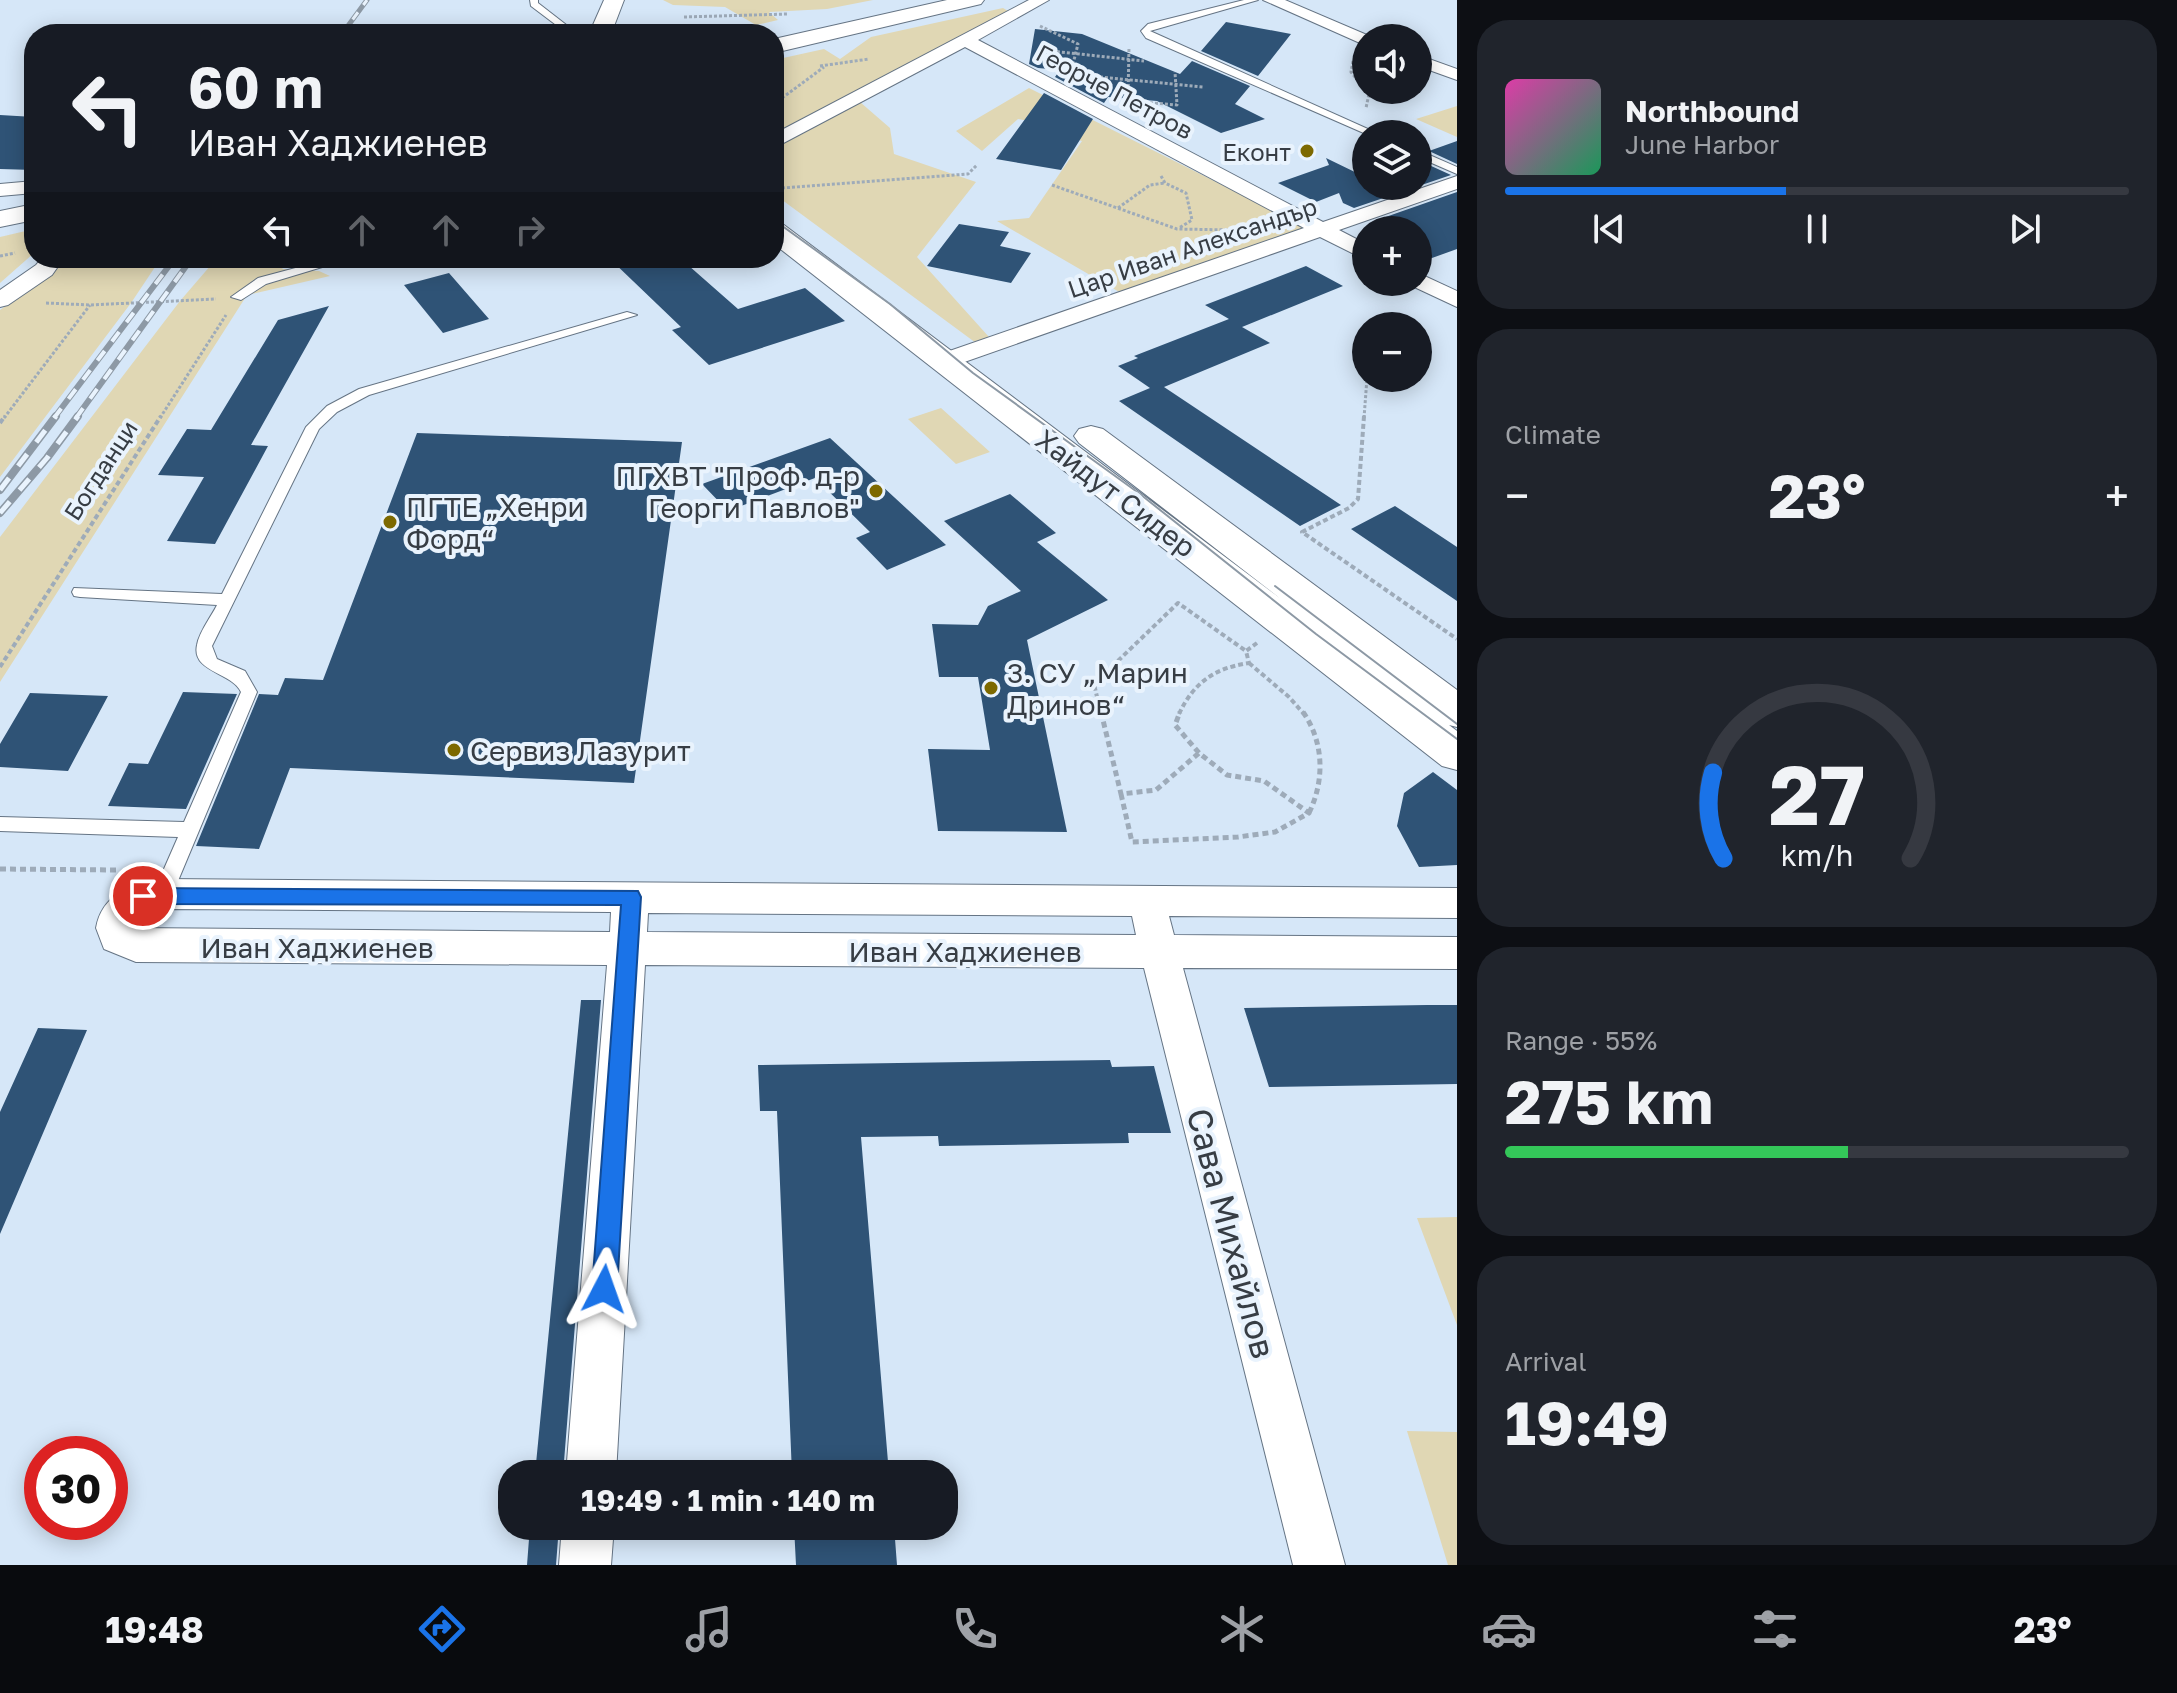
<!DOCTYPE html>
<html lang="en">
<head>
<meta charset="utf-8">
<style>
  body { margin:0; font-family:"Golos Text",sans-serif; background:#20242c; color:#f1f3f6; height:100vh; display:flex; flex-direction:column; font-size:30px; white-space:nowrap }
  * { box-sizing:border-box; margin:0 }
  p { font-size:26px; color:#9ea1a6 }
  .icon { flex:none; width:44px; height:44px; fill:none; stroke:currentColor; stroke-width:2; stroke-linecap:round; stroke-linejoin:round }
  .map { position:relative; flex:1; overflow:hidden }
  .drawer { display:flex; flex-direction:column; gap:20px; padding:20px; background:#0d0f14; width:720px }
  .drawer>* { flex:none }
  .hud { position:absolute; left:24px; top:24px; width:760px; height:244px; border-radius:32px; box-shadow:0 4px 20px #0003; background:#171b24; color:#f1f3f6; overflow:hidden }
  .fabs { position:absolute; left:1352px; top:24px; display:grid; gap:16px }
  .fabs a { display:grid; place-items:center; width:80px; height:80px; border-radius:50%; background:#171b24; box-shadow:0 4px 20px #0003; font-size:40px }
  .speed { position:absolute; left:24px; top:1436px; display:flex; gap:16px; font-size:40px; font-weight:700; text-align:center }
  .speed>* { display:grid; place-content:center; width:104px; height:104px; border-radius:50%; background:#171b24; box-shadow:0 4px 20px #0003; line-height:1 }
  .speed .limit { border:12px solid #d22; background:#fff; color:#111 }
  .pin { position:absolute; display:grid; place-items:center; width:68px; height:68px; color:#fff; margin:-34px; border:4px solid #fff; border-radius:50%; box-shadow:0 2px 8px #0007 }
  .me { position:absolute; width:88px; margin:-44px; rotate:4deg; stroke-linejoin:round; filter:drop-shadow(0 0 6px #0008) }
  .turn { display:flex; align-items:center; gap:28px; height:168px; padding:0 32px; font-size:36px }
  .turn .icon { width:104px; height:104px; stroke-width:2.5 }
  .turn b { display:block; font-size:56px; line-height:68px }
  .lanes { display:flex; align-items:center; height:76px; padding:0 32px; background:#0003; justify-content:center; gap:40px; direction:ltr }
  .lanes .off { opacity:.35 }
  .big { font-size:60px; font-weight:700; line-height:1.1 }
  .drawer .tile { flex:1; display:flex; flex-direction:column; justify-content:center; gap:12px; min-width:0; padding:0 28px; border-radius:32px; background:#20242c }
  .drawer .dial { align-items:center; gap:0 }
  .dial svg { height:208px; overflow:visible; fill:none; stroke:#363941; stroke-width:7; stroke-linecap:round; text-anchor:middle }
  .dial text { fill:#f1f3f6; stroke:none }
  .song { display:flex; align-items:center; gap:24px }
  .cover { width:96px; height:96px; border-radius:12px; background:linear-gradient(135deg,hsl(320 70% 55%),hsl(150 70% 35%)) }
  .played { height:8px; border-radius:4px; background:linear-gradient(90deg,#1a73e8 45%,#363941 45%) }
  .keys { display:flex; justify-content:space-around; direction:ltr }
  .heat { display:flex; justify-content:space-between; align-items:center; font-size:44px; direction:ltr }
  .charge { height:12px; border-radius:6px; background:linear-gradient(90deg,#34c759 55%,#363941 0) }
  .trip { position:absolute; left:498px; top:1460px; width:460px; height:80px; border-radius:32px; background:#171b24; box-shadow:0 4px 20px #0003; font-weight:700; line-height:80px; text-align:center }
  .tab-bar { display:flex; height:128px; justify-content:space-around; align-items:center; background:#090b0e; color:#9ea1a6 }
  .tab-bar .icon { width:56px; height:56px }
  .tab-bar .current { color:#1a73e8 }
  .tab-bar b { font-size:36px; color:#f1f3f6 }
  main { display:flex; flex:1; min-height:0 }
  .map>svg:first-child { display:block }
  .green { fill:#e0d7b4 }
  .building { fill:#2f5376 }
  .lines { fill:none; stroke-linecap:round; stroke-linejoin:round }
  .lane-casing { stroke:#657484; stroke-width:2 }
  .street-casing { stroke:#657484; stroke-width:2 }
  .secondary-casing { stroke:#657484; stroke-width:2 }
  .primary-casing { stroke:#657484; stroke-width:2 }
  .path-far2 { stroke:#9eabb9; stroke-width:3; stroke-dasharray:3 2; stroke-linecap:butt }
  .path-far1 { stroke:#9eabb9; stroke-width:4; stroke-dasharray:5 3; stroke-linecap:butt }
  .path { stroke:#9eabb9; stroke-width:5; stroke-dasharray:6 4; stroke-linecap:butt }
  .lane { fill:#fff; fill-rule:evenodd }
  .street { fill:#fff; fill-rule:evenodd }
  .secondary { fill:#fff; fill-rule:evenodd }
  .primary { fill:#fff; fill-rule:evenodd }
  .tram { stroke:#8d99a5; stroke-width:2 }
  .rail-far2-casing { stroke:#8d99a5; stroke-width:5 }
  .rail-far1-casing { stroke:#8d99a5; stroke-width:6 }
  .rail-casing { stroke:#8d99a5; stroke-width:8 }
  .rail-far2 { stroke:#e9f3fd; stroke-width:3; stroke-dasharray:9; stroke-linecap:butt }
  .rail-far1 { stroke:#e9f3fd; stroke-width:4; stroke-dasharray:12; stroke-linecap:butt }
  .rail { stroke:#e9f3fd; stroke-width:5; stroke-dasharray:15; stroke-linecap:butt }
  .route { fill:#1a73e8; stroke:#114b97; stroke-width:2 }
  .poi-dot { fill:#7d6900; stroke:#e9f3fd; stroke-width:3 }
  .labels { text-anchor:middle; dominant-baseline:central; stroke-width:8; stroke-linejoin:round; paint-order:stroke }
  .far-street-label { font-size:24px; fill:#373d44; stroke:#e9f3fd }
  .far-poi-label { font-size:24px; fill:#373d44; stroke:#e9f3fd; text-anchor:end }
  .poi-label { font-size:28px; fill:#373d44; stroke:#e9f3fd; text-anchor:start }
  .street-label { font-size:28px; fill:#373d44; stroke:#e9f3fd }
  .near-street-label { font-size:34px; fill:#373d44; stroke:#e9f3fd }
</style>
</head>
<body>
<main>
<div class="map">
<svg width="1457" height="1565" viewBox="0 0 1457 1565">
  <rect width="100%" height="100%" fill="#d6e7f8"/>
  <path class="green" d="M663,0h210l-46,9 -58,3 9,8 -22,5 -31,-18 -52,-2z
    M1003,8l5,3 -234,125v-76l50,-11 16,10 31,-22z
    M1029,88l279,140 -187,65 -124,-72 32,-3 53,-77 -23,-6 3,-8 -44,-8 -36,32 -26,-20z
    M860,102l30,26 4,26 82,28 -59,75 72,80 -13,6 -202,-149v-47z
    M1457,106v31l-41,-18z
    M34,229v24l-34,30v-46z
    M72,258h89l-30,45 -131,174v-167z
    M217,258h55l11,11 36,2 11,5 -83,19 -247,387v-145l180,-236z
    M941,408l49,44 -34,12 -48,-45z
    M1457,1217v108l-40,-107z
    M1407,1431l50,1v133h-9z"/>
  <path class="building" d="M1226,22l65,12 -33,42 -57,-25z
    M1035,29l47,5 98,40 12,-13 58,25 -15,18 30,15 -44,14 -64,-32 -49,-4 -4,6 -49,-26 5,-7 -22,-2 -9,-4z
    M1044,93l49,26 -32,51 -65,-11z
    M0,115l34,2v53l-34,-1z
    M1457,141v23l-28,-13z
    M1326,158l35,17 5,-2v13h52v-26l33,15 -97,33 -11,-5 -4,-10 -23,9 -38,-19 51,-18z
    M1457,192v57l-25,9 -14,-7v-21h-22l-19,-10z
    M959,224l50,8 -9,14 31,7 -20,30 -84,-17z
    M609,258h71l58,51 67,-21 40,33 -136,44 -37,-35 9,-3z
    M1306,266l37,20 -101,41 28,16 -106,44 177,118 -41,21 -181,-125 31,-13 -32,-22 20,-8 -4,-2 95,-37 -24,-14z
    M449,273l40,46 -46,14 -39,-48z
    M329,306l-78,139 17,1 -53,98 -48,-3 37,-64 -46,-2 29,-46 24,1 67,-110z
    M417,433l265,9 -48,341 -344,-15 -31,81 -63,-3 63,-152 19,1 7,-17 38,2z
    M830,438l116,107 -59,25 -31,-32 14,-6 -55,-54 -87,33 -26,-27z
    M1010,494l46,39 -19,9 71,58 -81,40 40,192 -129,-1 -10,-82 62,1 -12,-73h-39l-7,-53 46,1 10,-19 33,-15 -77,-70z
    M1395,506l62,41v54l-106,-72z
    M183,692l54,2 -51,115 -78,-3 21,-43 19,1z
    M30,693l78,3 -40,75 -68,-4v-23z
    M1433,772l24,18v75l-38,2 -22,-41 7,-33z
    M581,1000h20l-38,474h-28z
    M1427,1005h30v79l-188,3 -25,-79z
    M38,1028l49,2 -87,204v-122z
    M1110,1060l2,7 42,-1 17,67h-43l1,10 -190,3 -1,-10 -77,1 28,337h-97l-15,-363h-17l-2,-46z
    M530,1526h29l-3,39h-29z
    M794,1526h100l3,39h-101z"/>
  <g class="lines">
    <g class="lane-casing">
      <path id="lane" d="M530,0h8v3l40,31h-10l-37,-28z
        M1244,0h14l-108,31 229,103h-13l-220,-96 -5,-7 7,-7z
        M1418,150l39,17v7l-39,-17z
        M333,258h19l-86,26 -25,16 -10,-3 27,-19z
        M627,312l10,3 -268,80 -32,17 -18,17 -107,217 5,13 28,12 12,21 -87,208 -7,2 -7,-2 -3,-6 25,-57 -178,-6v-14l184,5 57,-130c-9,-20 -50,-20 -44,-47 2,-13 14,-28 20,-40l-137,-8 -6,-1 -2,-4 2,-4 148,6 84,-167 21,-21 32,-17z"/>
    </g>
    <g class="street-casing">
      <path id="street" d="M1029,0h20l-71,40 345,182 134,-46v13l-118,41 27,14v16l-46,-23 -367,129h-18l-3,-5 3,-5 369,-128 -339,-181 -191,101v-14z
        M1263,0h22l89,38h-8v6l-6,-1z
        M1418,55l39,14v11l-39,-14z
        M34,181v12l-34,3v-12z
        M42,258h22l-12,17 -44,30 -8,2v-17l36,-25z
        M1418,273l39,18v16l-47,-22 -2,-3h10z
        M163,879l1294,9v30l-288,-2 5,19 283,2v32l-274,-1 162,597h-52l-149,-597 -499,-3 -29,509h-50l41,-509 -471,-3 -32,-13 -8,-21c6,-34 36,-45 67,-49zM163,909l448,3 -1,20 -476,-4 6,-12zM648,913l484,3 4,19 -489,-3z
        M562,1526h52l-3,39h-52z"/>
    </g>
    <g class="secondary-casing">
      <path id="secondary" d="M604,0h20l-13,34h-22z
        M774,223l10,2 497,374 -202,-156 -5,-7 5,-7 12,-3 12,3 354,261v37l-8,-2 8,6v39l-15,-4 -668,-522z"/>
    </g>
    <g class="primary-casing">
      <path id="primary" d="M947,0h37l-3,4 -207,49v-14z
        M34,204v16l-34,7v-16z"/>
    </g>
    <path class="path-far2" d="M684,17l103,-3
      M1040,26l38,18 -6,24
      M1042,50l102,11
      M1353,61l-2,11 18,22 -3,14
      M820,66l49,-7
      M1090,76l113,11
      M1128,97l1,-50
      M1140,102l37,3 -2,-33
      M774,104l50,-37
      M1161,176l4,7 21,10 6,27 -13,8
      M1052,185l125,44 55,1
      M782,188l186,-14 9,-9
      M1118,208l32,-23 15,-2
      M0,256l15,-3
      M46,303l44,2 126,-6
      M4,418l86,-113
      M160,418l66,-103
      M1364,418l3,-40"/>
    <path class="path-far1" d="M1364,416l-6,83 -9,9 -47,24 155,107
      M0,423l5,-7
      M1249,663l40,34 15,17
      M0,667l161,-251
      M1101,714l-7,-30 84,-81 68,48
      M1179,714c15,-32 36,-46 70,-51l-3,-12 11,-8"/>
    <path class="path" d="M1101,712l20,82 35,-4 43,-37
      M1303,712c21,30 22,68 6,101
      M1121,794l11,48 106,-5 37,-5 34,-19 -45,-32 -37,-6 -28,-22 -24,-28 5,-13
      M0,869l119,1"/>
    <use href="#lane" class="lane"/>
    <use href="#street" class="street"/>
    <use href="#secondary" class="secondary"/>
    <use href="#primary" class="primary"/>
    <path class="tram" d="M774,220l116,84 83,69 167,121 176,140 141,105
      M1275,586l182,138"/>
    <g class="rail-far2-casing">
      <path id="rail-far2" d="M342,34l25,-34"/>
    </g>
    <g class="rail-far1-casing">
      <path id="rail-far1" d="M54,418l121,-160
        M76,418l116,-160"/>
    </g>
    <g class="rail-casing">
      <path id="rail" d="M0,490l56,-74
        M0,513l47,-55 31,-42"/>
    </g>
    <use href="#rail-far2" class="rail-far2"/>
    <use href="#rail-far1" class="rail-far1"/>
    <use href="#rail" class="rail"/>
  </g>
  <path class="route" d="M143,888l495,3 3,6 -24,392 -4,8 -9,4 -8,-4 -4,-8 29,-384 -478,-1 -7,-2 -2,-6 2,-6z"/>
  <g class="poi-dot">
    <circle cx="1307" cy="151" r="8"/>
    <circle cx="876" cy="491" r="8"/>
    <circle cx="390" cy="522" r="8"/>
    <circle cx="991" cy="688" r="8"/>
    <circle cx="454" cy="750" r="8"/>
  </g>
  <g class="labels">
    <g class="far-street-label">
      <text transform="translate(1115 91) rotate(28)">Георче Петров</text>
      <text transform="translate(1192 247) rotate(-19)">Цар Иван Александър</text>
      <text transform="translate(100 470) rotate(-57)">Богданци</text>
    </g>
    <g class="far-poi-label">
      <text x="1291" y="151">Еконт</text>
    </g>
    <g class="poi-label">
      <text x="860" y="475" text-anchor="end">ПГХВТ "Проф. д-р<tspan x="860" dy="32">Георги Павлов"</tspan></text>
      <text x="406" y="506">ПГТЕ „Хенри<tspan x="406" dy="32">Форд“</tspan></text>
      <text x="1007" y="672">3. СУ „Марин<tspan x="1007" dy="32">Дринов“</tspan></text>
      <text x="470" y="750">Сервиз Лазурит</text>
    </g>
    <g class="street-label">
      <text transform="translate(1116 493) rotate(37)">Хайдут Сидер</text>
      <text x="317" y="947">Иван Хаджиенев</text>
      <text x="965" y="951">Иван Хаджиенев</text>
    </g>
    <g class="near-street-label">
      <text transform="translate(1232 1233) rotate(75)">Сава Михайлов</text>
    </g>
  </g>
</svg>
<div class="fabs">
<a><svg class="icon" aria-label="sound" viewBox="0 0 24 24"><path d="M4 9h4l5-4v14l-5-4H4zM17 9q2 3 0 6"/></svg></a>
<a><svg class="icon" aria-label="layers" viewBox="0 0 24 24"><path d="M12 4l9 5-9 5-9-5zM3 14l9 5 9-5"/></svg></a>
<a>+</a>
<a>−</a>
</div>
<div class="speed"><div class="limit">30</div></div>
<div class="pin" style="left:143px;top:896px;background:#d93025"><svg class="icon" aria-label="arrive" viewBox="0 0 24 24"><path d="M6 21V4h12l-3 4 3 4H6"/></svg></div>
<svg class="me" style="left:604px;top:1289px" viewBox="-20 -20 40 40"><path d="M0-17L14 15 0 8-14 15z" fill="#1a73e8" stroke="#fff" stroke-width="4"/></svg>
<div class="trip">19:49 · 1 min · 140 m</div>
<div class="hud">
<div class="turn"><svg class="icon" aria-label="left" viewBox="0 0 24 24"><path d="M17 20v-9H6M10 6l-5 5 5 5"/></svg><div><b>60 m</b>Иван Хаджиенев</div></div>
<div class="lanes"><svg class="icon" aria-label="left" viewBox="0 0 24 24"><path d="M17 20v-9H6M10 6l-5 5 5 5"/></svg><svg class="icon off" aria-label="ahead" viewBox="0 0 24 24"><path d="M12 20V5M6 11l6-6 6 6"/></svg><svg class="icon off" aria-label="ahead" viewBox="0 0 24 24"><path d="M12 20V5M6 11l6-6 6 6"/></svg><svg class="icon off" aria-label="right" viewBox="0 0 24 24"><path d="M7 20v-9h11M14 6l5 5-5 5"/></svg></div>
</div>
</div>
<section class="drawer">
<div class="tile">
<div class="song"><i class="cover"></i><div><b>Northbound</b><p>June Harbor</p></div></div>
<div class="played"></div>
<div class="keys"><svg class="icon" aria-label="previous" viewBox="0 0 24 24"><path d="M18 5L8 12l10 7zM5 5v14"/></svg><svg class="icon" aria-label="pause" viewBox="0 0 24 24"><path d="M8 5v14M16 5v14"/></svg><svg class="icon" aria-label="next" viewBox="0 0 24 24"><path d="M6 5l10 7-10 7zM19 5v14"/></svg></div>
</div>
<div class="tile"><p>Climate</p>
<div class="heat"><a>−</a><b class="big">23°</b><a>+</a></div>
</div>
<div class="tile dial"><svg viewBox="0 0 100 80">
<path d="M14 69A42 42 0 1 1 86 69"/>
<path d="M14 69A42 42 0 0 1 10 36" stroke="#1a73e8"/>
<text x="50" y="56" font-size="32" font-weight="700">27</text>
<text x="50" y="72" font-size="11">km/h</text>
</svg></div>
<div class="tile"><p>Range · 55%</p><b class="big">275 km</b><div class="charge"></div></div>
<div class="tile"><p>Arrival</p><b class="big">19:49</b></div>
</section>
</main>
<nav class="tab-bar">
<b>19:48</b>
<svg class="icon current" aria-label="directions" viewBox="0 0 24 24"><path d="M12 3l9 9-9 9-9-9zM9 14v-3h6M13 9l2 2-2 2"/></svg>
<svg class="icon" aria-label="music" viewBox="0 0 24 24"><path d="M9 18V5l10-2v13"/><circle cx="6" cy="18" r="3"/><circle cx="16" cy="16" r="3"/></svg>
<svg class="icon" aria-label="phone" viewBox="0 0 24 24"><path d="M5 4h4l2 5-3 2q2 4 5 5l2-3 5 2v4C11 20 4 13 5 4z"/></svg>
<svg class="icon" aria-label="climate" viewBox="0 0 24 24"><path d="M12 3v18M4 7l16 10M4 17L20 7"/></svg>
<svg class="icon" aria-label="car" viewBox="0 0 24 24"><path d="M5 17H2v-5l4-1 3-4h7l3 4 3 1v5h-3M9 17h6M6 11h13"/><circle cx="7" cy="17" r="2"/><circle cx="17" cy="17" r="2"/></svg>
<svg class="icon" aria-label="filters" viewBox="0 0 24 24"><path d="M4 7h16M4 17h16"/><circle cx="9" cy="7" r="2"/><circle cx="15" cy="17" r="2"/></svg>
<b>23°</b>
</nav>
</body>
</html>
